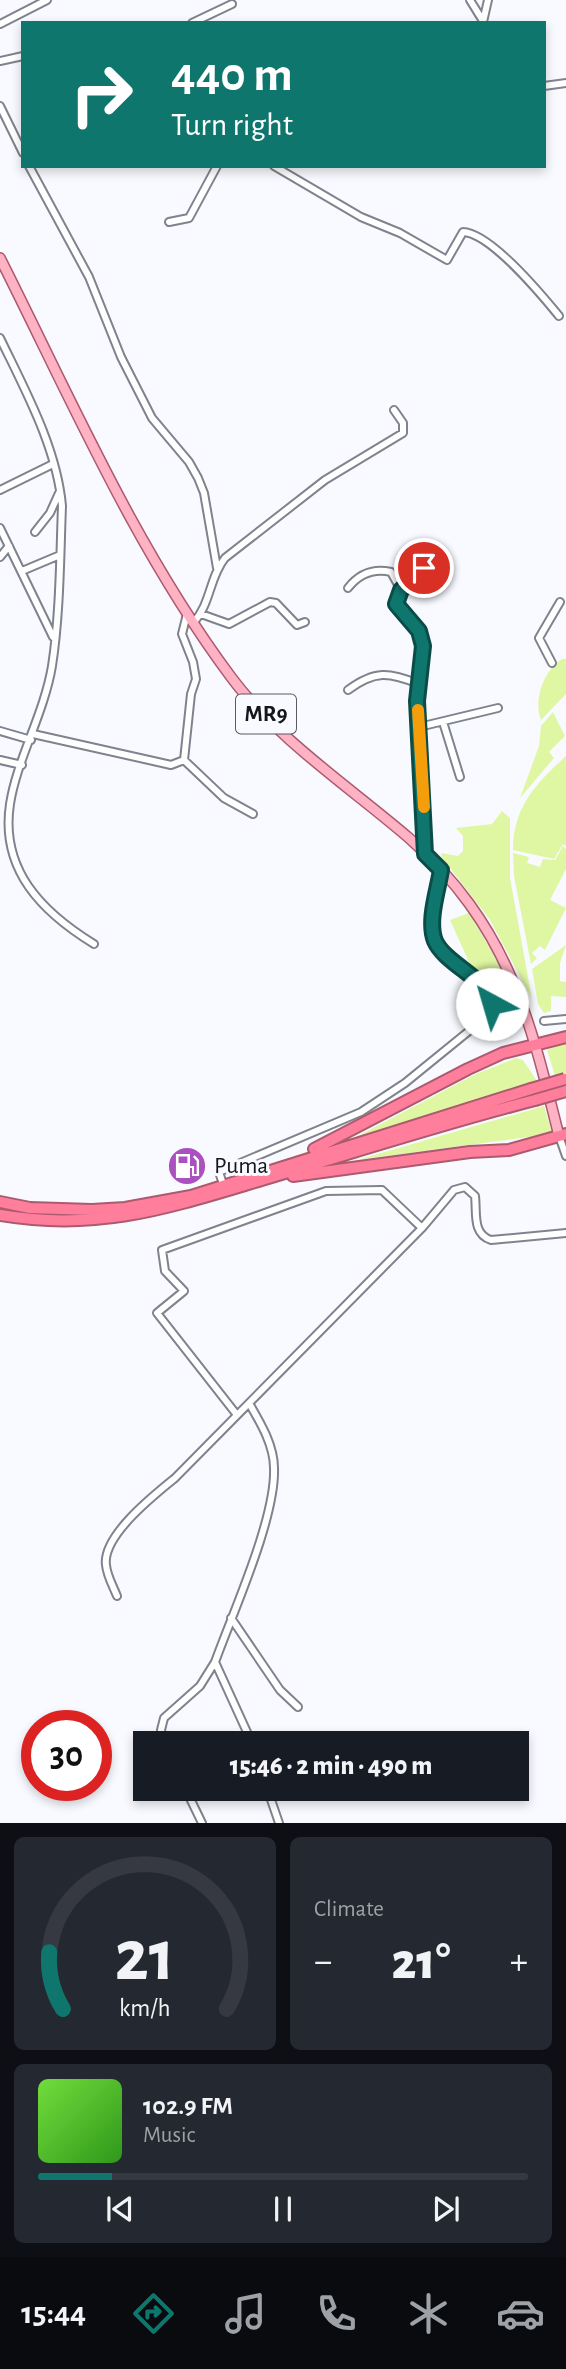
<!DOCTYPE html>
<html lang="en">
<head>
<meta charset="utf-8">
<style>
  body { margin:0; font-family:"Alegreya Sans",sans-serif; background:#242831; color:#f1f3f6; height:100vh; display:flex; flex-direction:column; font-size:26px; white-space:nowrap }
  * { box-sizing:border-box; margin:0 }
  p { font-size:23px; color:#9ea1a6 }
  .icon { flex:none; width:38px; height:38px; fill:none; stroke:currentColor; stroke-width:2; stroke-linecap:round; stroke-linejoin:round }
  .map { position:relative; height:1823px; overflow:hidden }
  .sheet { display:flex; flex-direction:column; gap:14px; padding:14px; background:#0d0f14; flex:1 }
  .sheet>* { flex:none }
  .top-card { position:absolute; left:21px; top:21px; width:525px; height:147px; border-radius:0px; box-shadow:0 4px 10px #0003; background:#0f766e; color:#fff; overflow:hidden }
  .speed { position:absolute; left:21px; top:1710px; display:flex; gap:14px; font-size:35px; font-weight:700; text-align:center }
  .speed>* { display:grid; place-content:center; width:91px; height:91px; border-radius:50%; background:#171b24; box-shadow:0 4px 10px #0003; line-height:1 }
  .speed .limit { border:10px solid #d22; background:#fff; color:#111 }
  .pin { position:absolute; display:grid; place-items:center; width:60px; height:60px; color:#fff; margin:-30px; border:4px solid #fff; border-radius:50%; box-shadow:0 2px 7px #0007 }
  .me { position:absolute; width:77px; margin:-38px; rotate:321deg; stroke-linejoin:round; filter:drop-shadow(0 0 5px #0008) }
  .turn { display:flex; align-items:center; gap:24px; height:147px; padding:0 35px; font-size:32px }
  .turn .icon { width:91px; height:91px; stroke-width:2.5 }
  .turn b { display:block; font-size:49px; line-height:60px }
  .big { font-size:52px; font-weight:800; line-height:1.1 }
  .sheet .widget { flex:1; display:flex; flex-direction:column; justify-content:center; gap:10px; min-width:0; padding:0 24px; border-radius:10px; background:#242831 }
  .sheet .dial { align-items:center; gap:0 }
  .dial svg { height:182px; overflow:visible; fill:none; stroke:#363941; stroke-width:7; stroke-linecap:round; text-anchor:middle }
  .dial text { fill:#f1f3f6; stroke:none }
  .song { display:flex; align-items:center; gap:21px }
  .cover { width:84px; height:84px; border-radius:10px; background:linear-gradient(135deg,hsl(100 70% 55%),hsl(110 70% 35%)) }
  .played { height:7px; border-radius:4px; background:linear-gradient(90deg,#0f766e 15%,#363941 15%) }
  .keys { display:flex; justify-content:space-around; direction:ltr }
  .heat { display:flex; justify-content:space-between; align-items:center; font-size:38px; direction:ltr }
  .sheet .tiles { flex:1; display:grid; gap:14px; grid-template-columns:1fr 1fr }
  .widget:last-child { grid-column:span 2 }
  .trip { position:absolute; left:133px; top:1731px; width:396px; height:70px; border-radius:0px; background:#171b24; box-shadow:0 4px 10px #0003; font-weight:800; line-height:70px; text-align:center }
  .tabs { display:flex; height:112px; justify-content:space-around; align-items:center; background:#090b0e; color:#9ea1a6 }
  .tabs .icon { width:49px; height:49px }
  .tabs .active { color:#0f766e }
  .tabs b { font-size:32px; color:#f1f3f6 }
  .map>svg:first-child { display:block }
  .green { fill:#dff7a3 }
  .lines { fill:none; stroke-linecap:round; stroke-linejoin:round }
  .street-casing { stroke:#7e838d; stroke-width:10 }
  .primary-casing { stroke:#ac5a6e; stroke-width:12 }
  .highway-casing { stroke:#ac5a6e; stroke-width:14 }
  .street { stroke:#fff; stroke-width:6 }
  .primary { stroke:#feb2c3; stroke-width:9 }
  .highway { stroke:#fe7e9b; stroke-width:10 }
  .highway-bridge-casing { stroke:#ac5a6e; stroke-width:14; stroke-linecap:butt }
  .highway-bridge { stroke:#fe7e9b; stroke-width:10 }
  .route-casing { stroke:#0a4d48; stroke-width:18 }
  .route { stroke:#0f766e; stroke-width:12 }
  .slow { stroke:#f59e0b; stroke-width:12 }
  .labels { text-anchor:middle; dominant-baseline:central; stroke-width:6; stroke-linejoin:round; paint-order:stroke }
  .shield { fill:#f8faff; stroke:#585a5f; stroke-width:2 }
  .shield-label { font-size:23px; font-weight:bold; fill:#14161a }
  .poi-label { font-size:24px; fill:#14161a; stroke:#f8faff; text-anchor:start }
</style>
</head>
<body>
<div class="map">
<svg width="566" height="1823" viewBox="0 0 566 1823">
  <rect width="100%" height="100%" fill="#f8faff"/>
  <path class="green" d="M562,659h4v35l-25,26c-8,-20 3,-50 21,-61z
    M553,712l12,24 -16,16 5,6 -34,40 19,-52 2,-20z
    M566,756v90l-3,-2 -9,15 -41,-9c0,-42 22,-66 53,-94z
    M502,811l8,7v60l22,121 -42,-79 -49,-64 1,-3 16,3 5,-5v-15l-7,-8 36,-4z
    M563,846l3,3v20l-16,31 16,8 -21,42 -5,-4 -8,7 5,5 -6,6 -17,-88 -1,-23 16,4 -2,6 13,4 3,-8 12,1z
    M469,913l36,61 12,32 -9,1 -13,11 -2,-24 -31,-28 7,-4 -19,-42z
    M566,945l-6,18v18l6,1v15l-15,-1v15l-7,2 -6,-9 -6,-35z
    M566,1042v34l-10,3 -9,-29z
    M516,1058l7,2 16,24 -185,54 122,-64z
    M544,1106l8,27 -8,2 -187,25z"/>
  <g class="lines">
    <g class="street-casing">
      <path id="street" d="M470,0l13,21
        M483,22l5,-22
        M192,23l40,-19
        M0,24l47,-24
        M0,61l23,-5
        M544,86l22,-3
        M0,106l23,47
        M29,166l60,111 32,80 31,61 37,44 9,16 6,15 13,75
        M274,166l87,51 39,16 47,27 16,-28c27,1 78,62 96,84
        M169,222l20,-4 28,-52
        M0,338c25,52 57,110 62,168 -2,53 -2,108 -10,160 -8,48 -35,93 -42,138 -10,66 32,108 84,140
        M0,490l53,-26
        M0,528l53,109
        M35,532l15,-19 9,-20
        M0,557l9,-11
        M22,571l38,-16
        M348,588c11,-14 25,-20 43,-16l10,18
        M201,614l28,10 41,-22 6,1 21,22 8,-3
        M193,623c18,-19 16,-45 32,-65l100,-78 78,-47v-10l-9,-13
        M552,663l-13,-25 21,-36
        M348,690c27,-20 41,-18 71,-6
        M443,722l17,55
        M419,727l79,-19
        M0,731l31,9
        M33,734l138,31 13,-5 7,-66 5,-15 -3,-17 -11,-28 5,-20
        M0,760l22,5
        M184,760l40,38 29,16
        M424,854l-7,-153 6,-55 -4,-15 -23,-27 5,-14 31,-33 2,-7
        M544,1021l22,-2
        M559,1136l7,20
        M223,1184l-4,-12 142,-60 44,-29 80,-65 7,-14c-1,-23 -47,-40 -57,-64 -8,-19 3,-50 6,-70
        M249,1403c11,19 25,42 25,65 2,50 -41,144 -59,194l37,81
        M237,1415l-80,-102 27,-22 -19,-20 -3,-21 164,-59 56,-1 40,38
        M117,1596c-4,-10 -10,-20 -11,-31 -4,-29 48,-70 69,-87l247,-250 32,-38 11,-3 10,9c2,17 -3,38 16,44l75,-7
        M231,1618l49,72 18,17
        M164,1743l-3,-13 3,-12 36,-32 15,-24
        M185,1788l17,35
        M267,1788l12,35"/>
    </g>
    <g class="primary-casing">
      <path id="primary" d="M0,258c72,143 135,290 231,419 46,62 120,111 178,161 98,87 120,176 150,298"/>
    </g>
    <g class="highway-casing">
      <path id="highway" d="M314,1149l154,-80 35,-16 63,-16
        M293,1176l177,-24 39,-2 57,-16
        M0,1202l30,6 62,2 33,-2 66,-12 340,-107
        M0,1215c100,17 171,-8 265,-36 90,-27 180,-56 270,-79"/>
    </g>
    <use href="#street" class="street"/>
    <use href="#primary" class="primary"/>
    <use href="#highway" class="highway"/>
    <g class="highway-bridge-casing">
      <path id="highway-bridge" d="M531,1089l34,-10
        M535,1100l31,-9"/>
    </g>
    <use href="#highway-bridge" class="highway-bridge"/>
  </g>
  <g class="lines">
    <g class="route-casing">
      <path id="route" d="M424,568l-23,22 -5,14 23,27 4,15 -6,55 8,153 16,16c-3,20 -14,51 -6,71 10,23 56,40 57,63"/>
    </g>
    <use href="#route" class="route"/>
    <path class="slow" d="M418,710l6,97"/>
  </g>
  <defs>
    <g id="fuel-disc" transform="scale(2.0125)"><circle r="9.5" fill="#a951be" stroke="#f8faff"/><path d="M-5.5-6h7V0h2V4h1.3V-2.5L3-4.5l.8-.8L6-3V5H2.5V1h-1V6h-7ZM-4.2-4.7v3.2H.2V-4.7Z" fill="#fff"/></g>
  </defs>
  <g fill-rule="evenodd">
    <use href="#fuel-disc" x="187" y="1166"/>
  </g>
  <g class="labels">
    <rect class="shield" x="236" y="694.5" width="60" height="39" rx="5"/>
    <g class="shield-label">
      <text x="266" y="714">MR9</text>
    </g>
    <g class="poi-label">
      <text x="214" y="1166">Puma</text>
    </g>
  </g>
</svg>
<div class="speed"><div class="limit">30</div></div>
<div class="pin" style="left:424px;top:568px;background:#d93025"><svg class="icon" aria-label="arrive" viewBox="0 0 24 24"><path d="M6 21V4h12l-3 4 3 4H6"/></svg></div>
<svg class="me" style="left:492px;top:1004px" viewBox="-20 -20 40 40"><circle r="19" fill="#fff"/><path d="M0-13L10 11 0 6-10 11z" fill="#0f766e"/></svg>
<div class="trip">15:46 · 2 min · 490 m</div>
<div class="top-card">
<div class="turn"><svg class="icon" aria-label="right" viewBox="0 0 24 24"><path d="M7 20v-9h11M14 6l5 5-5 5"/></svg><div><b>440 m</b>Turn right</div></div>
</div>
</div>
<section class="sheet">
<div class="tiles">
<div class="widget dial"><svg viewBox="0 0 100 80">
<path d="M14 69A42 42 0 1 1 86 69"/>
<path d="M14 69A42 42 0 0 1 8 44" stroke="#0f766e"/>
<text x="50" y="56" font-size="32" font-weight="700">21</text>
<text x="50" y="72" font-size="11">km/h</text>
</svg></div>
<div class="widget"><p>Climate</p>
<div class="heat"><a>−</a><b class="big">21°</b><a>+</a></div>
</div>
<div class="widget">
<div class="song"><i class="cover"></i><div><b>102.9 FM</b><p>Music</p></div></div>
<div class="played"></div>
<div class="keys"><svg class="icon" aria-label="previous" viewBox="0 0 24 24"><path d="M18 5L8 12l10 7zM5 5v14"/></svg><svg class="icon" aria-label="pause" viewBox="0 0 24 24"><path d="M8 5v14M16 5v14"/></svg><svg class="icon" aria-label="next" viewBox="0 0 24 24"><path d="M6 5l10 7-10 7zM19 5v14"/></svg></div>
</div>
</div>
</section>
<nav class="tabs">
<b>15:44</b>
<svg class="icon active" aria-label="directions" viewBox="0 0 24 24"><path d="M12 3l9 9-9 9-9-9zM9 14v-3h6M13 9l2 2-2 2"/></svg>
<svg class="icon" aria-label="music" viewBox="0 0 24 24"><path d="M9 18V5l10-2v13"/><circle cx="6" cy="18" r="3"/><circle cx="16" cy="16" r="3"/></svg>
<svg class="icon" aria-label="phone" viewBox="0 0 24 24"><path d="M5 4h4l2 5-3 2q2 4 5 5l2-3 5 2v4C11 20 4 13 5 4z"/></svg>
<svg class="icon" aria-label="climate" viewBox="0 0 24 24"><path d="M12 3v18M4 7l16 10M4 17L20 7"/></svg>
<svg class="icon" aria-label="car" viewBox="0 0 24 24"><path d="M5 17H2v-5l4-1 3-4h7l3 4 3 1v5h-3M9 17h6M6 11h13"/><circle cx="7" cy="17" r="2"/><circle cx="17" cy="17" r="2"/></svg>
</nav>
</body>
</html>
